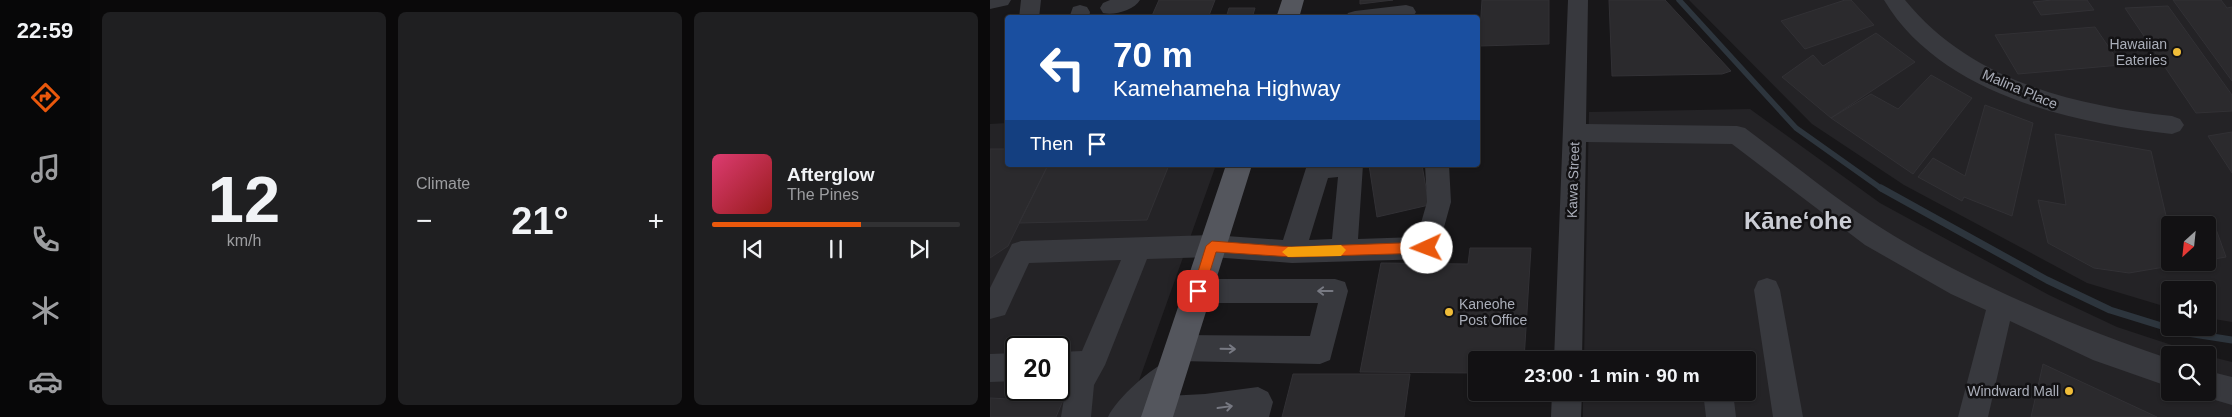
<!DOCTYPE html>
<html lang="en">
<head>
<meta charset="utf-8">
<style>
  body { margin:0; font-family:Arial,sans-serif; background:#1f1f21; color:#f1f3f6; height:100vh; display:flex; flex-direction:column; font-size:19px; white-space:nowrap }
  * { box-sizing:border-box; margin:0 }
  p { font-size:16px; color:#9c9da0 }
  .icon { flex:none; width:28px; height:28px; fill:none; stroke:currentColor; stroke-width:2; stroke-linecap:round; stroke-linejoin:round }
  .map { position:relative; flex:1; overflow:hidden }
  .sheet { display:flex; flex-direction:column; gap:12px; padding:12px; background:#0a090a; width:900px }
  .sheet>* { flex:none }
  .hud { position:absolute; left:15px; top:15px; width:475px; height:152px; border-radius:5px; box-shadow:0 1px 4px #0004,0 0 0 1px #313133; background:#1a4fa0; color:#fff; overflow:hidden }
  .needle { width:32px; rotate:207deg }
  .tools { position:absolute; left:1171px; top:216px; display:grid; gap:10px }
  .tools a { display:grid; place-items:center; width:55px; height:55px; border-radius:5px; background:#121113; box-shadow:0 1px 4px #0004,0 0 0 1px #313133; font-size:25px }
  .speed { position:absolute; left:15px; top:336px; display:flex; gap:10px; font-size:25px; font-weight:700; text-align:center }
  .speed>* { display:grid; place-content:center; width:65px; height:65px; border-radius:50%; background:#121113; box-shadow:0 1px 4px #0004,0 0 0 1px #313133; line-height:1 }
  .speed .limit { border:2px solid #111; border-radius:8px; background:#fff; color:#111 }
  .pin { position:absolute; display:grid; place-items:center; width:42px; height:42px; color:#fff; margin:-21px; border-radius:10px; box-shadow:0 2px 8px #0006 }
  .me { position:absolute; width:55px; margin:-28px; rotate:268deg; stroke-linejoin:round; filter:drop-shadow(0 0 4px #0008) }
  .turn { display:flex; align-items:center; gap:18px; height:105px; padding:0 25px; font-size:22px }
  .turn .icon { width:65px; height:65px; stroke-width:2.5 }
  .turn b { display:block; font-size:35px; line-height:42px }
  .then { display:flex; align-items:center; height:48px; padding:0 25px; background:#0003; gap:10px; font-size:19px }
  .big { font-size:38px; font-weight:700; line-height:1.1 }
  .sheet .tile { flex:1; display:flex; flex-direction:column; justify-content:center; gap:8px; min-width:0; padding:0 18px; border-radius:8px; background:#1f1f21 }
  .sheet .dial { align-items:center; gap:0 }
  .dial b { font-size:65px; line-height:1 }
  .song { display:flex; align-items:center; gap:15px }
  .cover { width:60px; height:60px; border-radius:8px; background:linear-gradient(135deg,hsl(340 70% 55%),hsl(0 70% 35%)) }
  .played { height:5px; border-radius:2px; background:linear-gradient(90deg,#ea580c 60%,#313133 60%) }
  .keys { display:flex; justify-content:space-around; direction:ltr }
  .heat { display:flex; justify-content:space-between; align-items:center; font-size:28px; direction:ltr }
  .sheet .tiles { flex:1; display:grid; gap:12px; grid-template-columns:repeat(3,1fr) }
  .trip { position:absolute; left:478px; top:351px; width:288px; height:50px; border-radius:5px; background:#121113; box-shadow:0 1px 4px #0004,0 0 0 1px #313133; font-weight:700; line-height:50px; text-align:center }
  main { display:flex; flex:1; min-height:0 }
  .tabs { display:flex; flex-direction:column; width:90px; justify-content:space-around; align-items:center; background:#070708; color:#9c9da0 }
  .tabs .icon { width:35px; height:35px }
  .tabs .on { color:#ea580c }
  .tabs b { font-size:22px; color:#f1f3f6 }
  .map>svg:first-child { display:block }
  .built { fill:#242326; fill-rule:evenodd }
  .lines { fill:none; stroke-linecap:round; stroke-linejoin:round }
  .stream-far1 { stroke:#2d353d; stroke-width:5.5 }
  .stream { stroke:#2d353d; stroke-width:7 }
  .building { fill:#2b2a2d; stroke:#323135 }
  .minor { fill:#38393e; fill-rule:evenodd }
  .major { fill:#54565d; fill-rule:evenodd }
  .oneway { stroke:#777982 }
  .route { fill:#ea580c; stroke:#983908 }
  .slow { fill:#f59e0b }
  .poi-dot { fill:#f0bd39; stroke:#131214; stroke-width:2 }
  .labels { text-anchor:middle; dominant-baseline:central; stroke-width:5; stroke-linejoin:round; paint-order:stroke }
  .poi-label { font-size:14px; fill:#aaaeb9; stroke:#131214; text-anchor:end }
  .street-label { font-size:14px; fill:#aaaeb9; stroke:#131214 }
  .town-label { font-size:24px; font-weight:bold; fill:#cbcdd5; stroke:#131214 }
</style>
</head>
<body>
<main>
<nav class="tabs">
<b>22:59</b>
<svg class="icon on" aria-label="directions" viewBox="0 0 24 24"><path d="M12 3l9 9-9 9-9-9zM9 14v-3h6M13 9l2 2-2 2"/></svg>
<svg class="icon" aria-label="music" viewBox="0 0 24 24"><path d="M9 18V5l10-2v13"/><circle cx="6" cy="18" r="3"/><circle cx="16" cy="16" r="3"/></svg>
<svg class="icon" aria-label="phone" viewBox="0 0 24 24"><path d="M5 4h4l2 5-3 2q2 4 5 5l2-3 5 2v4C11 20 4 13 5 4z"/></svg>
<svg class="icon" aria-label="climate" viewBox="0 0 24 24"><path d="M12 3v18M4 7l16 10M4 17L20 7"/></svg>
<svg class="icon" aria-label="car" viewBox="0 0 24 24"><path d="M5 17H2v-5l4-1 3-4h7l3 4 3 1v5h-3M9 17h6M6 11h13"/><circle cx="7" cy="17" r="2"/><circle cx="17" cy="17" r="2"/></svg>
</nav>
<section class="sheet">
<div class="tiles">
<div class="tile dial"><b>12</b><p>km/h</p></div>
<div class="tile"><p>Climate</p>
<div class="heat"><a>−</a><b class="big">21°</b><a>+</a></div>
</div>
<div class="tile">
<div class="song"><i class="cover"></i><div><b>Afterglow</b><p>The Pines</p></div></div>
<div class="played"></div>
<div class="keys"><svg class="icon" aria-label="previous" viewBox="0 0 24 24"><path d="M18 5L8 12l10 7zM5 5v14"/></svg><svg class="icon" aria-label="pause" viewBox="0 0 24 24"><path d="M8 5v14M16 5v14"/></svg><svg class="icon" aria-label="next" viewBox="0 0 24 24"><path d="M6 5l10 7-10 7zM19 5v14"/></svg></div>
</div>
</div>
</section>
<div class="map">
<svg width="1242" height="417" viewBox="0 0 1242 417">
  <rect width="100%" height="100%" fill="#181719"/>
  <path class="built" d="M699,0h543v322l-24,-4v-28h-38v18l-83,-25 -183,-98 -92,-61zM1180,225h38v37h-38z
    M760,109l130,94 169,92 68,32 85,28h-32v37h38v-36l24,6v55h-649v-24l163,-1v-32h-162l5,-248z
    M17,123l1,42h208l-90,252h-136v-293zM26,348h43v42h-43z"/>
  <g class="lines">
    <path class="stream-far1" d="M689,0l117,128 86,61"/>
    <path class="stream" d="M891,188l166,92 63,30 71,22 51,8"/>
  </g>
  <path class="building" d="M169,0h56l-7,18h-57z
    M370,0h33l-33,4z
    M492,0h67v44l-70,2z
    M619,0h56l66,71 -9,3 -110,2z
    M855,0h6l23,25 -69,24 -24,-28z
    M1062,0h35l7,10 -53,5 -8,-13z
    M1183,0h48l6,8 5,-1v74z
    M1178,6l64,89v16l-36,2 -71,-105z
    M239,8h26l-3,10h-26z
    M1105,27l26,38 -103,9 -23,-39z
    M886,33l39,29 -84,56 -49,-41 31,-22 10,11z
    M941,75l41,23 -59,76 -82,-56 40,-24 27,15z
    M995,105l48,18 -21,93 -48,-19 -2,4 -44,-24 15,-19 32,18z
    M1242,132v41l-24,-37z
    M1065,134l96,17 16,69 26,5h-23v37h24l-65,11 -35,-5 -46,-25 -10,-43 28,5z
    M0,149h18v16h40l-40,81 -18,12z
    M58,165h121l-22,55 -128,3z
    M379,165h53l7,40 -52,12z
    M1218,228l8,1 10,28 -18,3z
    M480,248h61l-7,112h-48v13l-116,-1 21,-109 87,1z
    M1053,364l114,53h-126z
    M303,374h117l-6,43h-122z
    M26,384v6h43v-4h10l-13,31h-66v-19l19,1z"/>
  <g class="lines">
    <path class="minor" d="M0,0h21l-3,5 -18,4z
      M31,0h20l-2,18h-20z
      M120,0h30c-6,10 -26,16 -37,13l-3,-5 3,-5z
      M578,0h20l-2,124 151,2 8,2c46,34 90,71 138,101 85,53 192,98 287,130v28l-77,-27 -83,-39 -22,96h-30l28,-107 -35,-16 -86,-49 -133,-101 -146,-2 -4,218h-28z
      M894,0h21c66,81 168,105 267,116l8,3 4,6 -4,6 -8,3c-100,-11 -232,-40 -288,-134z
      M90,5l7,2 3,5 -1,6h-20l4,-11z
      M416,5l7,2 3,5 -3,5 -68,1 3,-5 7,-2z
      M317,165h56l-5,74 59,-2 10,-35 -2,-37h24l2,37 -15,54 -9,3 -135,4 -80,-6 -65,2 -42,106 -11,20 -3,32h-30l6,-37h-8v-28l23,-1 39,-91 -92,3 -24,52 -15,4v-31l22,-44 9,-3 191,-6 71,5zM348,177l-6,62 -23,1 19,-62z
      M777,278l9,3 4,9 23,127h-30l-19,-127 4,-9z
      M208,279h137l10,3 3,9 -18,69 -10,4 -141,-3 -10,-3 -4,-10 4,-10 10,-3 131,1 8,-33h-120l-10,-3 -3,-9 3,-9z
      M26,353v28l-26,1v-28z
      M181,359l10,4 4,10 -4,10 -14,13 38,-2 53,-7 10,5 5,10 -4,15h-161c8,-18 44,-50 63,-58z
      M1218,371l24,6v28l-34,-10 -1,-3h11z
      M562,392h30l-1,25h-30z
      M713,392h30l3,25h-30z"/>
    <path class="major" d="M292,0h22l-5,18h-23z
      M236,165h26l-79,252h-32z"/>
  </g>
  <defs><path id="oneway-shaft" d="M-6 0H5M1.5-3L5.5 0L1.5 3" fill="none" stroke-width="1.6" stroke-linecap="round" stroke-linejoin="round" transform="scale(1.25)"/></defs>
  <g class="oneway">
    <use href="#oneway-shaft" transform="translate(335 291) rotate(-180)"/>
    <use href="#oneway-shaft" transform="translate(238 349) rotate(1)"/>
    <use href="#oneway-shaft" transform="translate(235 407) rotate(-8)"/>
  </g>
  <path class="route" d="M222,241l80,6 135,-5 6,6 -6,5 -135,4 -76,-5 -12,39 -6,5 -6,-5 14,-45z"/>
  <path class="slow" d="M351,245l5,5 -5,6 -53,1 -6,-5 6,-5z"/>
  <g class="poi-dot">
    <circle cx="1187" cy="52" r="5"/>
    <circle cx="459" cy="312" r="5"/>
    <circle cx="1079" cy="391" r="5"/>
  </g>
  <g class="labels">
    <g class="poi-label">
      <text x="1177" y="44">Hawaiian<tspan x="1177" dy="16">Eateries</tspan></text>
      <text x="469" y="304" text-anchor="start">Kaneohe<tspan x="469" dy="16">Post Office</tspan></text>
      <text x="1069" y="391">Windward Mall</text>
    </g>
    <g class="street-label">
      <text transform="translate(1030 89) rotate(23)">Malina Place</text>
      <text transform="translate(583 180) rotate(-88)">Kawa Street</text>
    </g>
    <g class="town-label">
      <text x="808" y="220">Kāneʻohe</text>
    </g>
  </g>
</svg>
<div class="tools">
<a><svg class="needle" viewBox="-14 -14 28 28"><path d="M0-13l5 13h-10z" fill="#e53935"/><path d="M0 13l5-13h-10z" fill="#9c9da0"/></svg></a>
<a><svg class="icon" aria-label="sound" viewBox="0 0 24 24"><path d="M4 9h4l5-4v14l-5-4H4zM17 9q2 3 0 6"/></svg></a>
<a><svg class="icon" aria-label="search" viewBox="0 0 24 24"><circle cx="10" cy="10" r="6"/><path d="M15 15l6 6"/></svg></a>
</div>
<div class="speed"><div class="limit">20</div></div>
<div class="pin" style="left:208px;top:291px;background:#d93025"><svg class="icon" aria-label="arrive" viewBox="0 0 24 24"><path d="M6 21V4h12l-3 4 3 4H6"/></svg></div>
<svg class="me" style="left:437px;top:248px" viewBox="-20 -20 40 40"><circle r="19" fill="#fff"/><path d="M0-13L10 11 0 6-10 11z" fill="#ea580c"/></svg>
<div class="trip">23:00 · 1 min · 90 m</div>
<div class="hud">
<div class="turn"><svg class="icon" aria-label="left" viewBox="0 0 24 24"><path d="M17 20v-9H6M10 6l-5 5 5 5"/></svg><div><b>70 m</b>Kamehameha Highway</div></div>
<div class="then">Then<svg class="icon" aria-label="arrive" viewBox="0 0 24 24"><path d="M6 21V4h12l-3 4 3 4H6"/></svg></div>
</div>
</div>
</main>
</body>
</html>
